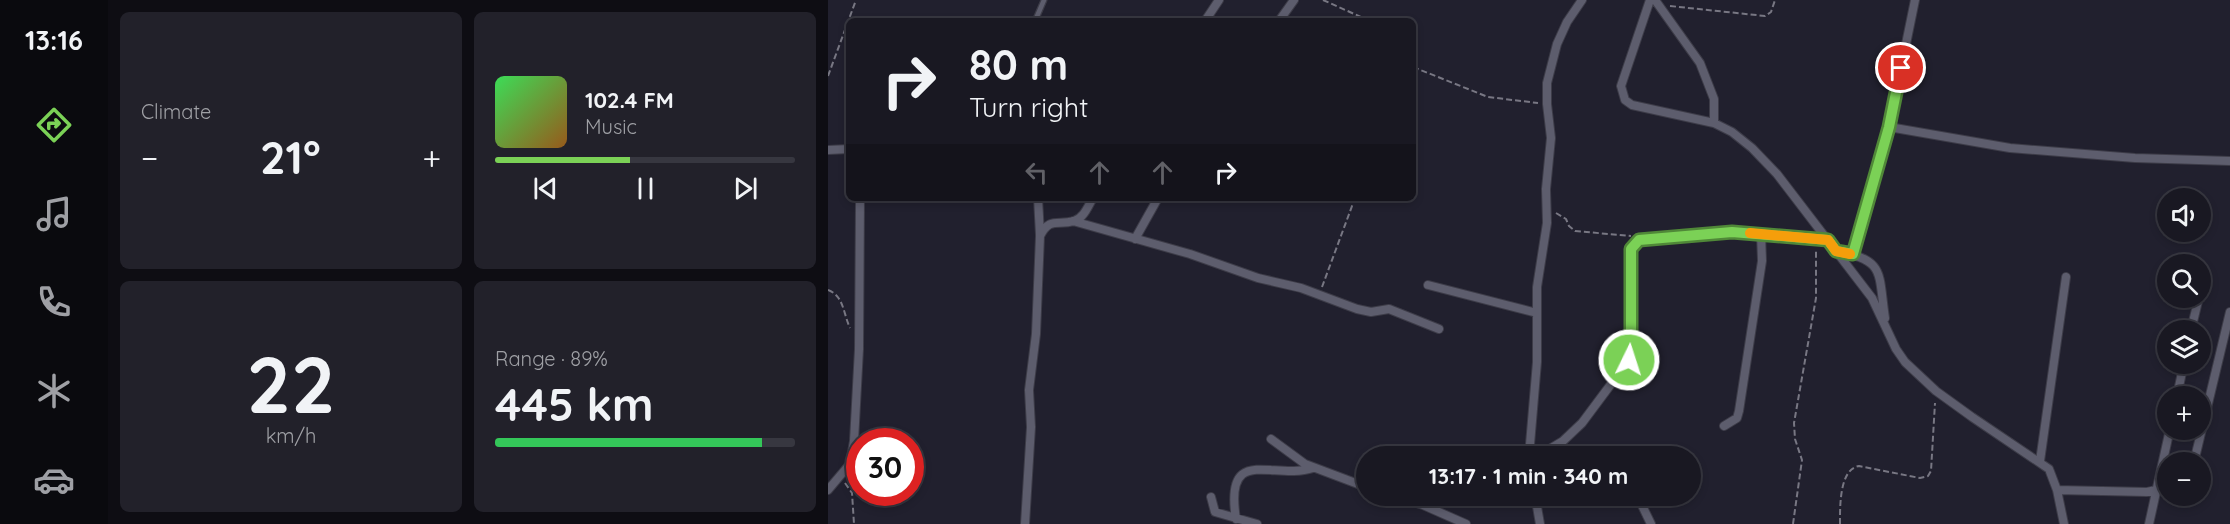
<!DOCTYPE html>
<html lang="en">
<head>
<meta charset="utf-8">
<style>
  body { margin:0; font-family:Quicksand,sans-serif; background:#22212a; color:#f1f3f6; height:100vh; display:flex; flex-direction:column; font-size:22px; white-space:nowrap }
  * { box-sizing:border-box; margin:0 }
  p { font-size:20px; color:#9fa0a5 }
  .icon { flex:none; width:33px; height:33px; fill:none; stroke:currentColor; stroke-width:2; stroke-linecap:round; stroke-linejoin:round }
  .map { position:relative; flex:1; overflow:hidden }
  .details { display:flex; flex-direction:column; gap:12px; padding:12px; background:#0e0d13; width:720px }
  .details>* { flex:none }
  .hud { position:absolute; left:18px; top:18px; width:570px; height:183px; border-radius:9px; box-shadow:0 3px 9px #0003,0 0 0 2px #373740; background:#191822; color:#f1f3f6; overflow:hidden }
  .buttons { position:absolute; left:1329px; top:188px; display:grid; gap:12px }
  .buttons a { display:grid; place-items:center; width:54px; height:54px; border-radius:50%; background:#191822; box-shadow:0 3px 9px #0003,0 0 0 2px #373740; font-size:30px }
  .speed { position:absolute; left:18px; top:428px; display:flex; gap:12px; font-size:30px; font-weight:700; text-align:center }
  .speed>* { display:grid; place-content:center; width:78px; height:78px; border-radius:50%; background:#191822; box-shadow:0 3px 9px #0003,0 0 0 2px #373740; line-height:1 }
  .speed .limit { border:9px solid #d22; background:#fff; color:#111 }
  .pin { position:absolute; display:grid; place-items:center; width:51px; height:51px; color:#fff; margin:-26px; border:3px solid #fff; border-radius:50%; box-shadow:0 2px 6px #0007 }
  .me { position:absolute; width:66px; margin:-33px; rotate:4deg; stroke-linejoin:round; filter:drop-shadow(0 0 4px #0008) }
  .turn { display:flex; align-items:center; gap:21px; height:126px; padding:0 24px; font-size:27px }
  .turn .icon { width:78px; height:78px; stroke-width:2.5 }
  .turn b { display:block; font-size:42px; line-height:51px }
  .lanes { display:flex; align-items:center; height:57px; padding:0 24px; background:#0003; justify-content:center; gap:30px; direction:ltr }
  .lanes .off { opacity:.35 }
  .big { font-size:45px; font-weight:800; line-height:1.1 }
  .details .widget { flex:1; display:flex; flex-direction:column; justify-content:center; gap:9px; min-width:0; padding:0 21px; border-radius:9px; background:#22212a }
  .details .dial { align-items:center; gap:0 }
  .dial b { font-size:78px; line-height:1 }
  .song { display:flex; align-items:center; gap:18px }
  .cover { width:72px; height:72px; border-radius:9px; background:linear-gradient(135deg,hsl(130 70% 55%),hsl(30 70% 35%)) }
  .played { height:6px; border-radius:3px; background:linear-gradient(90deg,#7bd156 45%,#373740 45%) }
  .keys { display:flex; justify-content:space-around; direction:ltr }
  .heat { display:flex; justify-content:space-between; align-items:center; font-size:33px; direction:ltr }
  .charge { height:9px; border-radius:4px; background:linear-gradient(90deg,#34c759 89%,#373740 0) }
  .details .tiles { flex:1; display:grid; gap:12px; grid-template-columns:repeat(2,1fr) }
  .trip { position:absolute; left:528px; top:446px; width:345px; height:60px; border-radius:30px; background:#191822; box-shadow:0 3px 9px #0003,0 0 0 2px #373740; font-weight:800; line-height:60px; text-align:center }
  main { display:flex; flex:1; min-height:0 }
  .dock { display:flex; flex-direction:column; width:108px; justify-content:space-around; align-items:center; background:#0a0a0e; color:#9fa0a5 }
  .dock .icon { width:42px; height:42px }
  .dock .selected { color:#7bd156 }
  .dock b { font-size:27px; color:#f1f3f6 }
  .map>svg:first-child { display:block }
  .lines { fill:none; stroke-linecap:round; stroke-linejoin:round }
  .service-casing { stroke:#3d3c48; stroke-width:7 }
  .minor-casing { stroke:#3d3c48; stroke-width:10 }
  .path { stroke:#787783; stroke-width:2; stroke-dasharray:6 3; stroke-linecap:butt }
  .service { stroke:#5d5d6d; stroke-width:4.5 }
  .minor { stroke:#5d5d6d; stroke-width:8 }
  .route-casing { stroke:#508838; stroke-width:15 }
  .route { stroke:#7bd156; stroke-width:10 }
  .slow { stroke:#f59e0b; stroke-width:10 }
</style>
</head>
<body>
<main>
<nav class="dock">
<b>13:16</b>
<svg class="icon selected" aria-label="directions" viewBox="0 0 24 24"><path d="M12 3l9 9-9 9-9-9zM9 14v-3h6M13 9l2 2-2 2"/></svg>
<svg class="icon" aria-label="music" viewBox="0 0 24 24"><path d="M9 18V5l10-2v13"/><circle cx="6" cy="18" r="3"/><circle cx="16" cy="16" r="3"/></svg>
<svg class="icon" aria-label="phone" viewBox="0 0 24 24"><path d="M5 4h4l2 5-3 2q2 4 5 5l2-3 5 2v4C11 20 4 13 5 4z"/></svg>
<svg class="icon" aria-label="climate" viewBox="0 0 24 24"><path d="M12 3v18M4 7l16 10M4 17L20 7"/></svg>
<svg class="icon" aria-label="car" viewBox="0 0 24 24"><path d="M5 17H2v-5l4-1 3-4h7l3 4 3 1v5h-3M9 17h6M6 11h13"/><circle cx="7" cy="17" r="2"/><circle cx="17" cy="17" r="2"/></svg>
</nav>
<section class="details">
<div class="tiles">
<div class="widget"><p>Climate</p>
<div class="heat"><a>−</a><b class="big">21°</b><a>+</a></div>
</div>
<div class="widget">
<div class="song"><i class="cover"></i><div><b>102.4 FM</b><p>Music</p></div></div>
<div class="played"></div>
<div class="keys"><svg class="icon" aria-label="previous" viewBox="0 0 24 24"><path d="M18 5L8 12l10 7zM5 5v14"/></svg><svg class="icon" aria-label="pause" viewBox="0 0 24 24"><path d="M8 5v14M16 5v14"/></svg><svg class="icon" aria-label="next" viewBox="0 0 24 24"><path d="M6 5l10 7-10 7zM19 5v14"/></svg></div>
</div>
<div class="widget dial"><b>22</b><p>km/h</p></div>
<div class="widget"><p>Range · 89%</p><b class="big">445 km</b><div class="charge"></div></div>
</div>
</section>
<div class="map">
<svg width="1402" height="524" viewBox="0 0 1402 524">
  <rect width="100%" height="100%" fill="#21202e"/>
  <g class="lines">
    <g class="service-casing">
      <path id="service" d="M207,21l9,-21"/>
    </g>
    <g class="minor-casing">
      <path id="minor" d="M822,0l-29,86 4,14 7,5 82,18 18,9 20,16 25,26 95,124 24,51 9,13 31,29 36,26 77,52 8,21 7,34
        M827,0l45,63 14,36v24
        M377,21l14,-21
        M451,21l15,-21
        M1061,127l121,21 125,10 95,3
        M0,150l21,-1
        M210,198l2,37
        M245,221l117,33 68,24 43,10 56,21 14,3 18,-3 50,20
        M307,239l23,-41
        M1008,251c50,9 42,21 49,67
        M1025,254l36,-127 26,-127
        M600,285l109,28
        M1372,288l3,-11
        M1363,330l8,-33
        M1349,396l7,-33
        M896,426l13,-8 2,-7 23,-150 -1,-27
        M443,439l34,25 61,23
        M701,456l8,-94v-75l10,-64 -1,-34 5,-51 -4,-34v-21l10,-39 10,-22 15,-22
        M710,456l25,-15 19,-18 47,-63 2,-9v-102l8,-10 93,-7 96,8
        M1212,461l26,-184
        M1366,462l36,-150
        M0,490l22,-26 4,-23 5,-92 1,-151
        M1229,490l90,2 21,-5
        M564,495l31,10 43,19
        M707,495l5,29
        M809,495l14,29
        M383,497l4,15 42,12
        M408,519c-12,-76 37,-38 77,-51
        M197,524l6,-97 -2,-37 7,-56 4,-98c10,-20 18,-10 34,-15 10,-3 14,-15 19,-23
        M1321,524l21,-95"/>
    </g>
    <path class="path" d="M495,0l47,21
      M842,6l95,10 6,-4 4,-12
      M585,67l75,30 50,6
      M0,76l28,-76
      M728,213l10,6 3,7 6,5 56,5
      M494,287l33,-89
      M0,290c16,6 15,23 22,38
      M17,483l7,10 2,31
      M965,524l9,-64 -7,-21 -1,-16 22,-125v-49
      M1012,524c0,-16 -1,-55 19,-58l61,12 8,-2 3,-5 4,-68"/>
    <use href="#service" class="service"/>
    <use href="#minor" class="minor"/>
  </g>
  <g class="lines">
    <g class="route-casing">
      <path id="route" d="M801,360l2,-9v-102l8,-9 93,-8 96,8 8,11 17,3 36,-127 12,-59"/>
    </g>
    <use href="#route" class="route"/>
    <path class="slow" d="M922,233l78,7 8,11 14,3"/>
  </g>
</svg>
<div class="buttons">
<a><svg class="icon" aria-label="sound" viewBox="0 0 24 24"><path d="M4 9h4l5-4v14l-5-4H4zM17 9q2 3 0 6"/></svg></a>
<a><svg class="icon" aria-label="search" viewBox="0 0 24 24"><circle cx="10" cy="10" r="6"/><path d="M15 15l6 6"/></svg></a>
<a><svg class="icon" aria-label="layers" viewBox="0 0 24 24"><path d="M12 4l9 5-9 5-9-5zM3 14l9 5 9-5"/></svg></a>
<a>+</a>
<a>−</a>
</div>
<div class="speed"><div class="limit">30</div></div>
<div class="pin" style="left:1073px;top:68px;background:#d93025"><svg class="icon" aria-label="arrive" viewBox="0 0 24 24"><path d="M6 21V4h12l-3 4 3 4H6"/></svg></div>
<svg class="me" style="left:801px;top:360px" viewBox="-20 -20 40 40"><circle r="17" fill="#7bd156" stroke="#fff" stroke-width="3"/><path d="M0-11L8 9 0 5-8 9z" fill="#fff"/></svg>
<div class="trip">13:17 · 1 min · 340 m</div>
<div class="hud">
<div class="turn"><svg class="icon" aria-label="right" viewBox="0 0 24 24"><path d="M7 20v-9h11M14 6l5 5-5 5"/></svg><div><b>80 m</b>Turn right</div></div>
<div class="lanes"><svg class="icon off" aria-label="left" viewBox="0 0 24 24"><path d="M17 20v-9H6M10 6l-5 5 5 5"/></svg><svg class="icon off" aria-label="ahead" viewBox="0 0 24 24"><path d="M12 20V5M6 11l6-6 6 6"/></svg><svg class="icon off" aria-label="ahead" viewBox="0 0 24 24"><path d="M12 20V5M6 11l6-6 6 6"/></svg><svg class="icon" aria-label="right" viewBox="0 0 24 24"><path d="M7 20v-9h11M14 6l5 5-5 5"/></svg></div>
</div>
</div>
</main>
</body>
</html>
